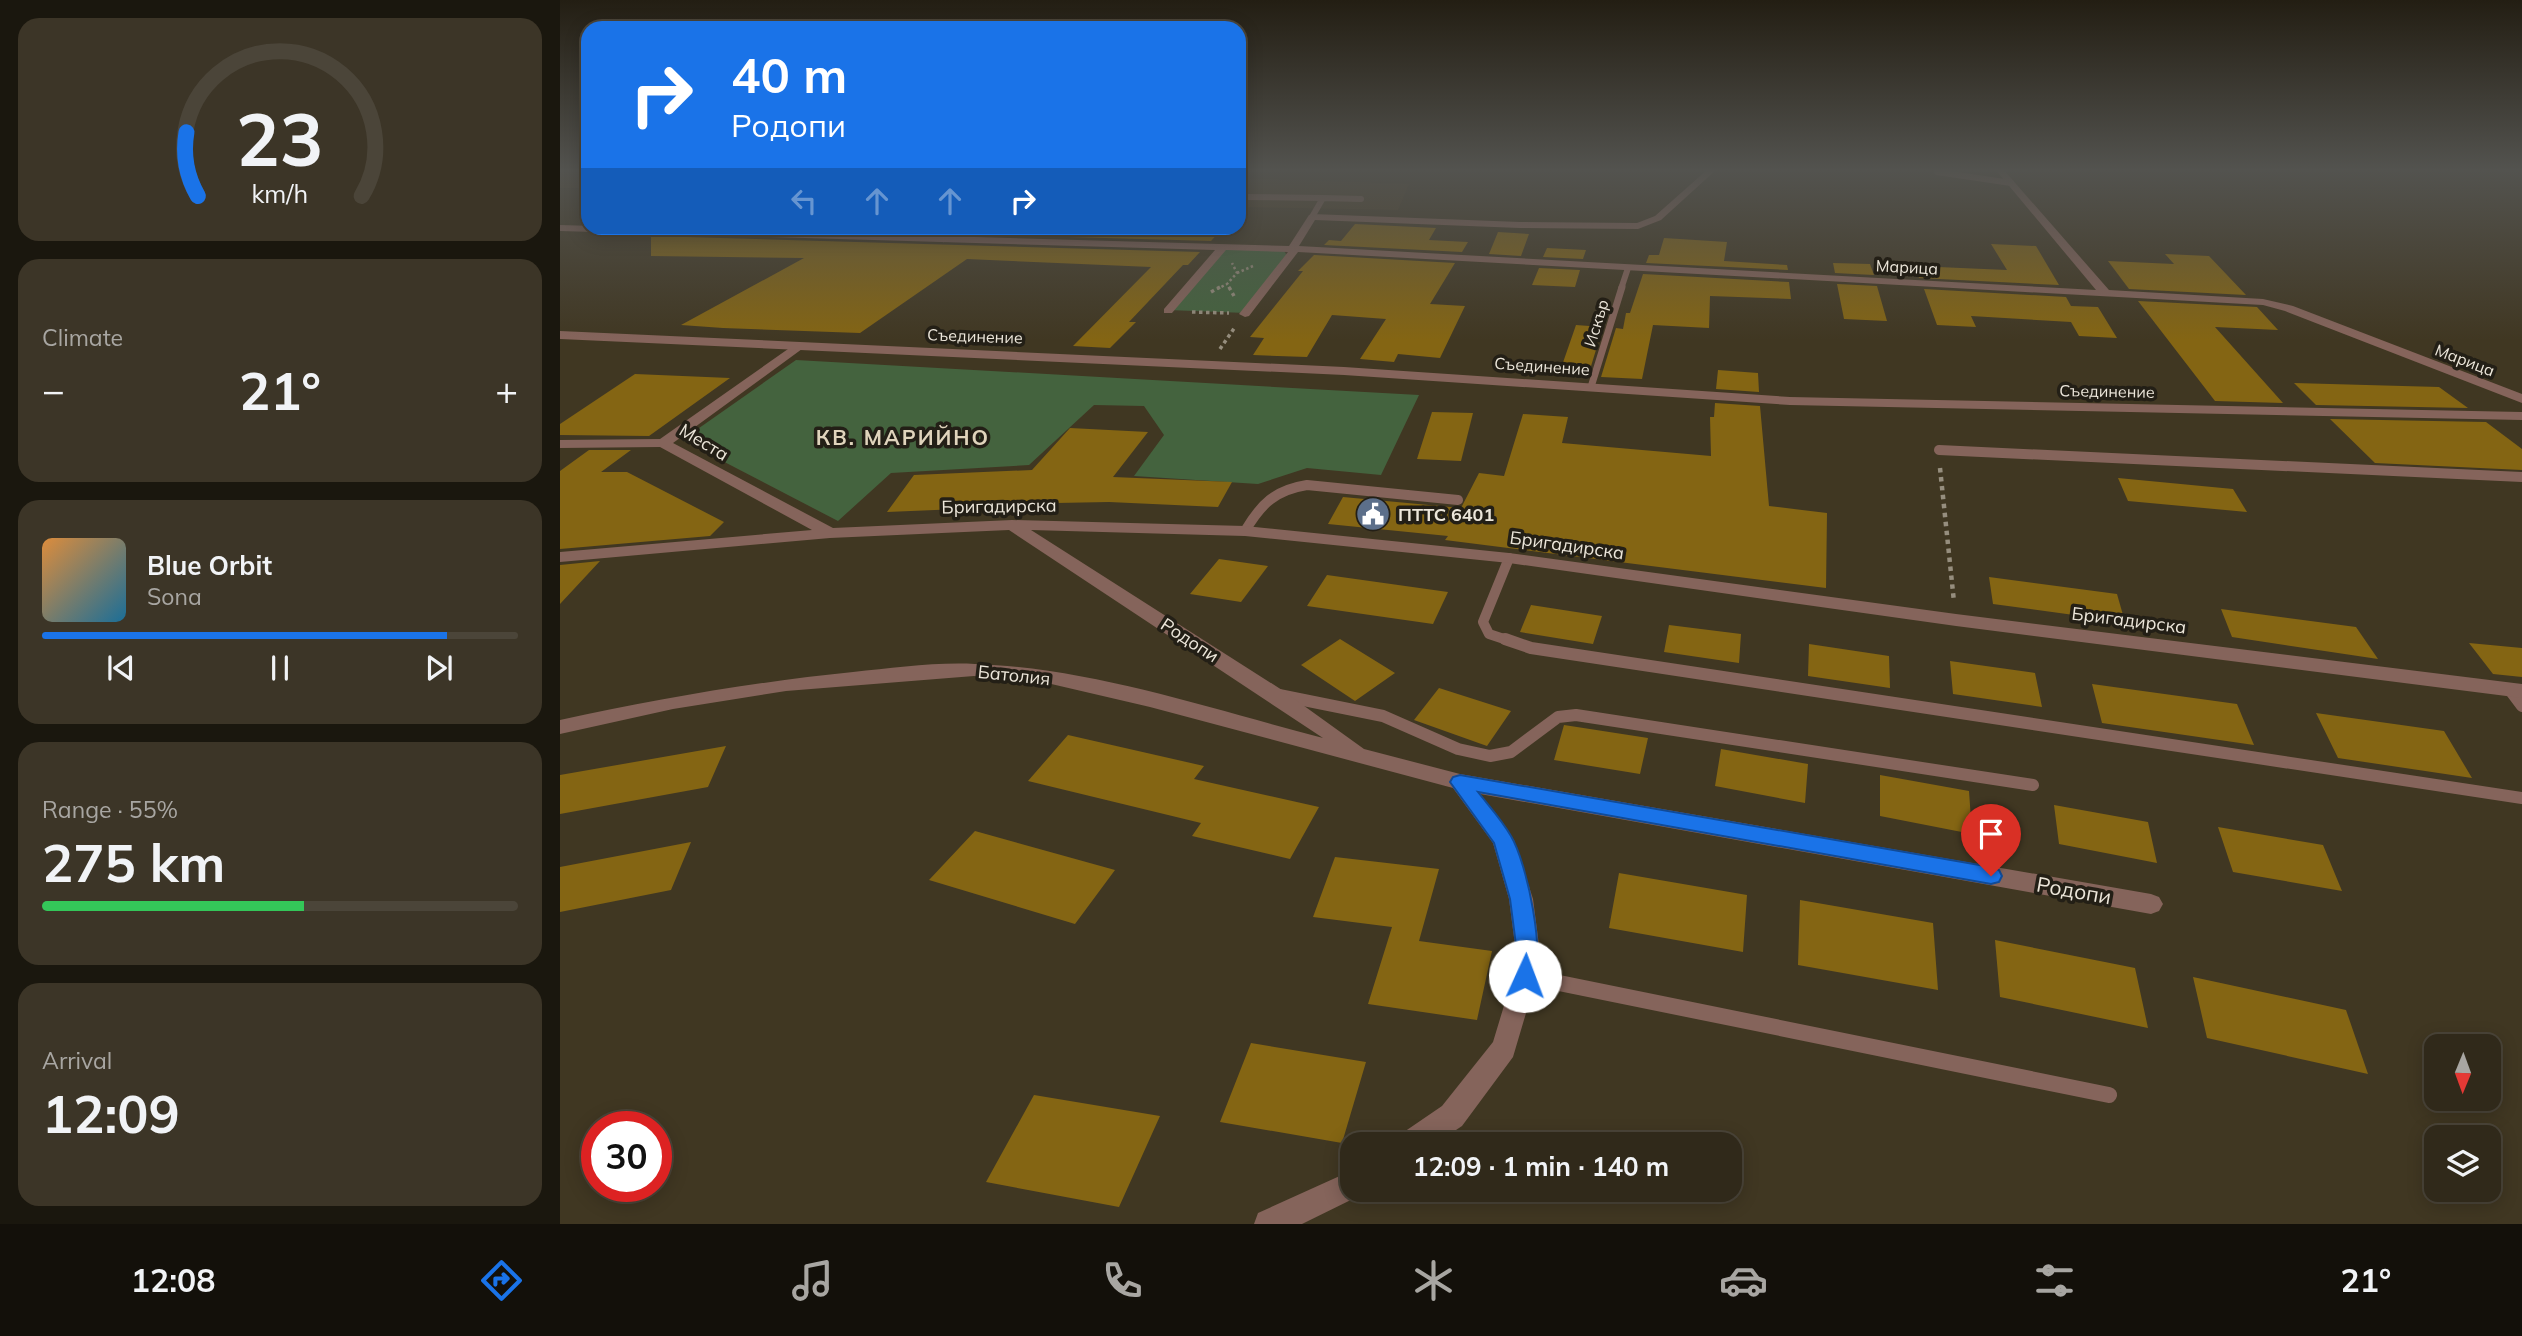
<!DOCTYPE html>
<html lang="en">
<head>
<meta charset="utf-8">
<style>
  body { margin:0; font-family:Mulish,sans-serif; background:#3c3527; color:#f1f3f6; height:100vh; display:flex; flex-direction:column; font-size:26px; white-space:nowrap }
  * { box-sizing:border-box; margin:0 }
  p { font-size:23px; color:#a8a6a2 }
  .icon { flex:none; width:38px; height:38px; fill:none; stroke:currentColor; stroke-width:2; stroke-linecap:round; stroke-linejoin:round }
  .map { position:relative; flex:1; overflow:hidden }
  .drawer { display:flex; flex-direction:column; gap:18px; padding:18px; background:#1a170e; width:560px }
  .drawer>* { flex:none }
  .banner { position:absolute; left:21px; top:21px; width:665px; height:214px; border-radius:21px; box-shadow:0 4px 18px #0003,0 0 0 2px #4b4539; background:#1a73e8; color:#fff; overflow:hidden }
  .needle { width:46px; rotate:181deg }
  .buttons { position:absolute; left:1864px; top:1034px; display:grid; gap:14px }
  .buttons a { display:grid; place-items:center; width:77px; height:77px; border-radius:14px; background:#30291a; box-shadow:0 4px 18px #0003,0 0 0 2px #4b4539; font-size:35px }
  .speed { position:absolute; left:21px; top:1111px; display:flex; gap:14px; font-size:35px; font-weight:700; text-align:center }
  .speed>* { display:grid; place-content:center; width:91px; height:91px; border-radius:50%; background:#30291a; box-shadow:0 4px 18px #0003,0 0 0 2px #4b4539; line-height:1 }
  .speed .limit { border:10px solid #d22; background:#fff; color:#111 }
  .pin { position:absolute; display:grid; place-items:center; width:60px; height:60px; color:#fff; margin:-72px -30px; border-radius:50% 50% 50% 0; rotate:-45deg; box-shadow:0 0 7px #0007 }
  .pin .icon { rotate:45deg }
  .me { position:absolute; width:77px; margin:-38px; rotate:2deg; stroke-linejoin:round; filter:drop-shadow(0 0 5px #0008) }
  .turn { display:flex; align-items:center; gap:24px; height:147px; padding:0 35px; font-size:32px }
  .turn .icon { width:91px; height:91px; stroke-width:2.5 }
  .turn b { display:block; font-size:49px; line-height:60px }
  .lanes { display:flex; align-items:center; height:66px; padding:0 35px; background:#0003; justify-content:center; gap:35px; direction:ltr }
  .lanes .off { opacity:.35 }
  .big { font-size:52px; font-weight:700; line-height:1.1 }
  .drawer .widget { flex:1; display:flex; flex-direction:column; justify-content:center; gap:10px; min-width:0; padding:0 24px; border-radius:21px; background:#3c3527 }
  .drawer .dial { align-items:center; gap:0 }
  .dial svg { height:182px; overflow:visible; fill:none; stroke:#4b4539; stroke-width:7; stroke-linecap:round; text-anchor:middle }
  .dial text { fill:#f1f3f6; stroke:none }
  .song { display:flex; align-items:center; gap:21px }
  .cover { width:84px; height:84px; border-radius:10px; background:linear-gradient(135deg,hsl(30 70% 55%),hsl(200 70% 35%)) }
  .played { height:7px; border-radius:4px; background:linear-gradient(90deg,#1a73e8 85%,#4b4539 85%) }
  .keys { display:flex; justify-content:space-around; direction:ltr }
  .heat { display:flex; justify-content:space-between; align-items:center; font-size:38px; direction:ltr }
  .charge { height:10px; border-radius:5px; background:linear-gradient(90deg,#34c759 55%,#4b4539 0) }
  .trip { position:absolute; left:780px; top:1132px; width:402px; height:70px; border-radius:21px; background:#30291a; box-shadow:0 4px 18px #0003,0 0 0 2px #4b4539; font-weight:700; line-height:70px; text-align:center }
  .dock { display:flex; height:112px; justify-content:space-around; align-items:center; background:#13100a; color:#a8a6a2 }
  .dock .icon { width:49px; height:49px }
  .dock .on { color:#1a73e8 }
  .dock b { font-size:32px; color:#f1f3f6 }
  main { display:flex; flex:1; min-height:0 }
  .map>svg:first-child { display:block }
  .built { fill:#4b3e24 }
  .green { fill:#44633e }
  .building { fill:#846513 }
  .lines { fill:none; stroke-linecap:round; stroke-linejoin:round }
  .path-far2 { stroke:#968e7e; stroke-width:2.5; stroke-dasharray:2.5 2.5; stroke-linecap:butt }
  .path-far1 { stroke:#968e7e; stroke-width:3.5; stroke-dasharray:3.5 3.5; stroke-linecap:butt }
  .path { stroke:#968e7e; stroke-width:4.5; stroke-dasharray:4.5 4.5; stroke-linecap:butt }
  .service-far4 { stroke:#85645b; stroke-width:6 }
  .service-far3 { stroke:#85645b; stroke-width:7 }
  .service-far2 { stroke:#85645b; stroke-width:10 }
  .service-far1 { stroke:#85645b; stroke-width:12 }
  .service { stroke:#85645b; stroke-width:16 }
  .minor { fill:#85645b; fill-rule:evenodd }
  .tertiary { fill:#85645b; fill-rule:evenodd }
  .route { fill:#1a73e8; stroke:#114b97; stroke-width:2 }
  .labels { text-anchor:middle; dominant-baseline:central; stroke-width:7; stroke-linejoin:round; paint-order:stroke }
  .far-street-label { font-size:16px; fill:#ece6da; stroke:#231f16 }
  .street-label { font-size:18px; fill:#ece6da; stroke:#231f16 }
  .poi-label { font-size:18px; font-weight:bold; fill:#ece6da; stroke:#231f16; text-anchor:start }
  .far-district-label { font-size:21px; font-weight:bold; letter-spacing:2px; fill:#e0d4bc; stroke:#231f16 }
  .near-street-label { font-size:21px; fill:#ece6da; stroke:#231f16 }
</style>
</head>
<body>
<main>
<section class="drawer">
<div class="widget dial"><svg viewBox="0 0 100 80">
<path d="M14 69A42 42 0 1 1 86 69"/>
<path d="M14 69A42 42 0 0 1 9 41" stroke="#1a73e8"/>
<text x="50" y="56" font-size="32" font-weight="700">23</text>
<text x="50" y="72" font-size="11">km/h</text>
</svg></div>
<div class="widget"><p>Climate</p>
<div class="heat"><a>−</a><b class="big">21°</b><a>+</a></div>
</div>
<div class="widget">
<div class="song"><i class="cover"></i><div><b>Blue Orbit</b><p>Sona</p></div></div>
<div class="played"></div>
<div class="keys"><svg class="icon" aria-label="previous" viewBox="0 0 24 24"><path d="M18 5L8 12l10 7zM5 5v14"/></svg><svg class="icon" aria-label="pause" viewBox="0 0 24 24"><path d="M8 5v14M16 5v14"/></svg><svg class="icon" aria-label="next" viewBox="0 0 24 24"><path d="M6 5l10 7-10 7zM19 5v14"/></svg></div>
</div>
<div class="widget"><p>Range · 55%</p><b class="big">275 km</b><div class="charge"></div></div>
<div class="widget"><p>Arrival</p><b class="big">12:09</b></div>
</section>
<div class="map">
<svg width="1962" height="1224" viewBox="0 0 1962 1224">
  <rect width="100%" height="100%" fill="#403722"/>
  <path class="built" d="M0,169h28v19h-28z
    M679,178l170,6 -11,26 -159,-3z"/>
  <path class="green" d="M666,249l58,2 4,6 -42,56 -78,-3z
    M236,360l623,35 -38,80 -74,-7 -49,16 -124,-8 30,-41 -20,-29 -50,-1 -65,60 -138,8 -53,48 -156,-81z"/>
  <path class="building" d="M795,224l81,4 -7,12 39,2 -6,10 -138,-7 5,-5 12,1z
    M178,228h213l-9,5z
    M407,228l137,3 4,-3 111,4 -8,9 -249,-7z
    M938,232l31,2 -8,22 -32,-2z
    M91,236l549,16 -12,13h-5l-54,57h7l-26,26 -37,-2 78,-79 -184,-8 -107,74 -137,-5 -42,-3 123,-67 -153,-2z
    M1104,238l63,4 -3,19 63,4 1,5 -142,-7 3,-8h10z
    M1431,244l45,2 23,39 -140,-7 -4,-12 92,4z
    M987,248l39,2 -3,9 -40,-2z
    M1605,254l44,2 37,39 -117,-6 -21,-28 66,3z
    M754,255l141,8 -25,41 35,2 -25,52 -42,-4 -4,8 -34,-3 26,-40 -54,-4 -25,42 -54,-2 11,-17 -14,-1 53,-66h-5z
    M1273,263l37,1 4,11 -39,-2z
    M979,268l41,2 -5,17 -43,-2z
    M1083,274l146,8 2,17 -81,-3 -1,32 -56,-3 -11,54 -41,-2 15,-49 7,1 3,-16h4z
    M1277,284l40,2 10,35 -43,-2z
    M1364,289l142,8 5,9 27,1 19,31 -38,-2 -8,-14 -100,-6 5,11 -39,-2z
    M1578,301l119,6 21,23 -63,-3 68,76 -68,-2z
    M1016,325l27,2 -15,49 -29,-2z
    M1158,370l40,3 1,19 -43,-3z
    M75,374l95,4 -81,58 -89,-1v-11z
    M1734,383l145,4 29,21 -152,-3z
    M1155,403l45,3 9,100 58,7 -1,75 -381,-48 3,-4 -120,-12 15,-27 118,11 18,-35 25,3 19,-62 45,3 -6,26 149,13 -1,-39h4z
    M872,412l41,1 -12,48 -44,-2z
    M1770,419l156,3 36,27v21l-147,-7z
    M510,428l78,4 -35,45 119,5 -14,25 -109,-5 -100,2 -2,3 -120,5 27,-37 118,-5z
    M29,450h42l-30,22h26l97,50 -14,14 -150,13v-78z
    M1558,478l115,11 14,23 -119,-11z
    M659,559l49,7 -27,36 -51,-8z
    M40,561l-40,43v-39z
    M767,575l121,17 -15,32 -126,-18z
    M1429,577l128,17 8,28 -132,-18z
    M971,605l71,11 -9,28 -73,-12z
    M1661,609l135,18 22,32 -146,-22z
    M1109,625l72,9 -2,29 -75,-11z
    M780,639l55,34 -40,28 -54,-36z
    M1909,643l53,5v29l-29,-3z
    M1249,644l80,12 1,32 -82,-12z
    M1390,661l85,12 7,34 -89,-13z
    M1532,684l145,20 17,41 -152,-22z
    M879,688l72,23 -24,35 -73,-26z
    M1756,713l128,18 28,47 -134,-20z
    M1004,725l84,13 -8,36 -86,-14z
    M508,735l136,31 -10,13 125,28 -29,52 -98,-23 9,-13 -173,-42z
    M166,746l-18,41 -148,27v-39z
    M1161,749l87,15 -3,39 -90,-17z
    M1320,775l89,16 3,43 -92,-18z
    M1494,805l94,17 9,41 -98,-19z
    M1658,827l105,18 19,46 -109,-19z
    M415,831l140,39 -40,54 -146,-44z
    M131,842l-20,48 -111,22v-45z
    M775,857l104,12 -20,72 73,10 -15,69 -109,-16 24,-77 -79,-10z
    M1059,873l128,22 -4,57 -134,-24z
    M1240,900l133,23 5,67 -140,-25z
    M1435,940l140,28 13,60 -148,-31z
    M1633,977l153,33 22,64 -161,-36z
    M691,1043l115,19 -24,81 -122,-21z
    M474,1095l126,21 -41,91 -133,-25z"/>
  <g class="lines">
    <path class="path-far2" d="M677,273l16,-7
      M657,289l10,-5
      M670,289l-3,-5 10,-11 -5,-10"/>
    <path class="path-far1" d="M669,287l5,9
      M651,292l9,-5
      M632,312l37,1
      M660,349l15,-22"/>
    <path class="path" d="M1380,468l14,134"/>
    <path class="service-far4" d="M1377,172l74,11
      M685,197l78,1
      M752,217l11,-19 38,1
      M384,239l17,-11
      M1061,289l7,-21"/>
    <path class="service-far3" d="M1031,387l31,-100"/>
    <path class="service-far2" d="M1379,450l583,27
      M685,531c16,-27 30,-41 62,-46l151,15
      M949,558l-26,64 6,12 21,7"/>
    <path class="service-far1" d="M945,639l26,9 991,150
      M1950,690l12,16
      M719,695l104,21 75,33 32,7 21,-4 47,-35 18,-2 457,70"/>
    <path class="service" d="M965,976l584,119"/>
    <path class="minor" d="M1148,169h9l-56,51 -23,9 -118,-1 -205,-8 -16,26 797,44 -101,-121h8l106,121 154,9 30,7 229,88v9l-237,-92 -22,-6 -965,-53 -49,64 -4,1 -6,-3 49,-62 -62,-2 -54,63h-8v-4l51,-59 -655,-19v-6l729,21 20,-31 3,-1 208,8 117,1 18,-7z
      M238,342l4,1v6l-129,94 160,85 179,-8 233,6 264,27 447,61 566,70v14l-566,-72 -447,-63 -264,-27 -214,-6 251,160 82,59 96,25 691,120 8,3 4,7 -4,7 -8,3 -671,-120 34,46 19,59 6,46 -2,31 -24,81 -51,69 -27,18h-38l4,-10 41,-28 51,-64 20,-66 2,-31 -6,-46 -16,-56 -40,-55 -303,-81 -103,-24 -73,-7 -188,15 -113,18 -113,25v-14c97,-21 194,-38 293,-48 40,-4 82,-10 122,-8 116,4 236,45 348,74l-314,-208 -179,8 -270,24v-10l252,-22 -152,-83 -100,1v-8l100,-1z
      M793,1170v20h12l-2,4 -61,30h-48l4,-11z"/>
    <path class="tertiary" d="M0,331l784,36 446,30 732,15v8l-732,-15 -446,-30 -784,-36z"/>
  </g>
  <linearGradient id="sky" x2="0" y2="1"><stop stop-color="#231e13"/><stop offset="0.5" stop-color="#53534f"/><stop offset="1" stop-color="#53534f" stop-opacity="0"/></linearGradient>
  <rect width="1962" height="340" fill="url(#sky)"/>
  <path class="route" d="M900,775l531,92 8,3 3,6 -3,6 -8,2 -513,-92c11,14 24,28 33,44 16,27 35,118 22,147l-8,3 -8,-3 -3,-7 2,-31 -6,-46 -16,-56 -44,-61 3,-5z"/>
  <defs>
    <g id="civic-disc" transform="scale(1.75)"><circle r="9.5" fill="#5c6f8a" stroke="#231f16"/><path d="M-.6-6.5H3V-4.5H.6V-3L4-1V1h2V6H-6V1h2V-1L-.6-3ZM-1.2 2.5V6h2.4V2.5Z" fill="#fff"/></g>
  </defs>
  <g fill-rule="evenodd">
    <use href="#civic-disc" x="813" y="514"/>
  </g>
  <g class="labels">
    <g class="far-street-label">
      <text transform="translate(1347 267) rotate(3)">Марица</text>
      <text transform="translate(1036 323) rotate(-73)">Искър</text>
      <text transform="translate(415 336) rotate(2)">Съединение</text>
      <text transform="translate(1905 360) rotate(21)">Марица</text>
      <text transform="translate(982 366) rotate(4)">Съединение</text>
      <text transform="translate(1547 391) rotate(1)">Съединение</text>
    </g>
    <g class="street-label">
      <text transform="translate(144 442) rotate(31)">Места</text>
      <text transform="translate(439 506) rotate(-1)">Бригадирска</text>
      <text transform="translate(1007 545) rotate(8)">Бригадирска</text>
      <text transform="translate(1569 620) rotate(7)">Бригадирска</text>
      <text transform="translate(630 640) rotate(33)">Родопи</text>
      <text transform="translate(454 675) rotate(6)">Батолия</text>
    </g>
    <g class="poi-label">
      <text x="838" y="514">ПТТС 6401</text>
    </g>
    <g class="far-district-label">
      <text x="343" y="437">КВ. МАРИЙНО</text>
    </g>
    <g class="near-street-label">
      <text transform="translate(1514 890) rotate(10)">Родопи</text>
    </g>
  </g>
</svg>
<div class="buttons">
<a><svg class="needle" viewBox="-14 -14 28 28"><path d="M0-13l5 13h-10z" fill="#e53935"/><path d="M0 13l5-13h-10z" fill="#a8a6a2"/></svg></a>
<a><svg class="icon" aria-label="layers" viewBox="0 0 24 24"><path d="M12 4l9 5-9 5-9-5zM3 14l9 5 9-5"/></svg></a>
</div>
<div class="speed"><div class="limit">30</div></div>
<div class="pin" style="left:1431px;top:876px;background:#d93025"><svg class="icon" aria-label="arrive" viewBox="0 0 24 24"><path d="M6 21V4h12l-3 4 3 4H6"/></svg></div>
<svg class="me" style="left:965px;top:976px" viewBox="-20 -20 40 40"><circle r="19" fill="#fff"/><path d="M0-13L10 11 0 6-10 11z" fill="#1a73e8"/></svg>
<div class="trip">12:09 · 1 min · 140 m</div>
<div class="banner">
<div class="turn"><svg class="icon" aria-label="right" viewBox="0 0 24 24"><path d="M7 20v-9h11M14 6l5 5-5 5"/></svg><div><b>40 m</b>Родопи</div></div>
<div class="lanes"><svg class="icon off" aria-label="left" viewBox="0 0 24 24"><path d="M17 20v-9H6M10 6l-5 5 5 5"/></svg><svg class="icon off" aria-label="ahead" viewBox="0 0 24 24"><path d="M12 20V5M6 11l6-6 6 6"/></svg><svg class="icon off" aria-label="ahead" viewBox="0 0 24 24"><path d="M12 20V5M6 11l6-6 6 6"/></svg><svg class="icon" aria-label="right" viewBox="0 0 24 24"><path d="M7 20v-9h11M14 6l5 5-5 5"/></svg></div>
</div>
</div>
</main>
<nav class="dock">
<b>12:08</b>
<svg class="icon on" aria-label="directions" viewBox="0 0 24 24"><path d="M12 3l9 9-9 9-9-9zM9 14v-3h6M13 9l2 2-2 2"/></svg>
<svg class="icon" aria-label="music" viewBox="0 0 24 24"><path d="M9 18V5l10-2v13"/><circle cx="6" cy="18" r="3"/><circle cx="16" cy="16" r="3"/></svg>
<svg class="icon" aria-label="phone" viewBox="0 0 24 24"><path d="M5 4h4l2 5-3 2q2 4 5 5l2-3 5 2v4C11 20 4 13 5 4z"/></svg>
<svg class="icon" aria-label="climate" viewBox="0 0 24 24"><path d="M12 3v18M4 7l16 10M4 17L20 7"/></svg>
<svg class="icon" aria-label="car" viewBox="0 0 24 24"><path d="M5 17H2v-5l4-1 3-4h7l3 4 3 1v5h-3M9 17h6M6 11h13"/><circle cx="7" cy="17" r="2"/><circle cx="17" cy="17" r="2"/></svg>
<svg class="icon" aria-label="filters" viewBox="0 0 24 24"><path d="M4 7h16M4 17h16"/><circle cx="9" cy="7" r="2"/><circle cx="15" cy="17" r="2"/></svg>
<b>21°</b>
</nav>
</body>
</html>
